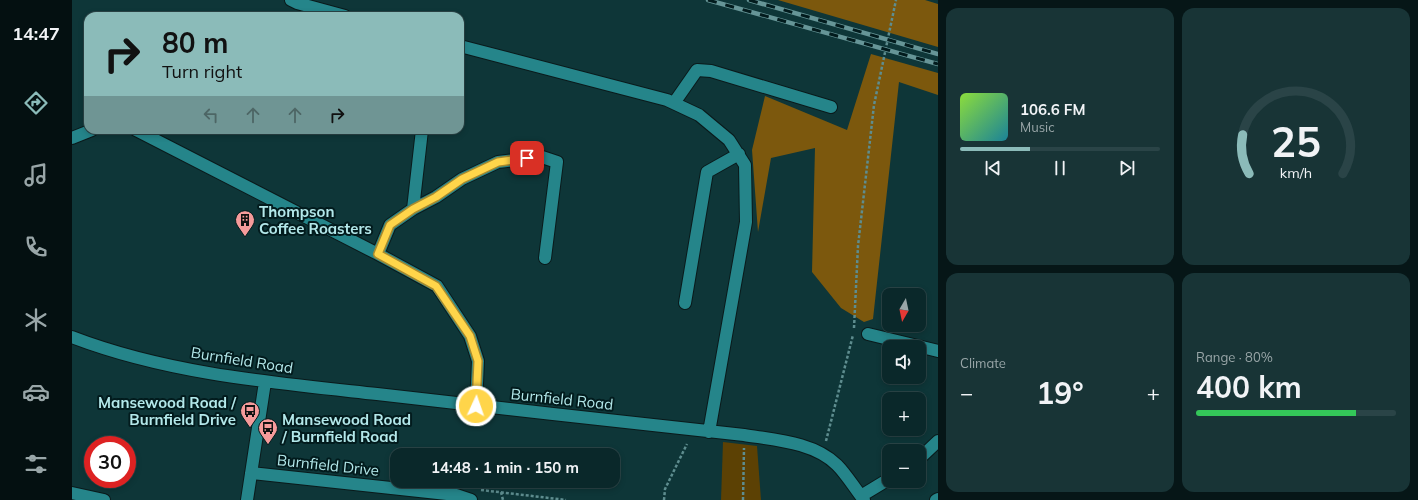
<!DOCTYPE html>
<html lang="en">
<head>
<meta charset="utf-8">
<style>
  body { margin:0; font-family:Mulish,sans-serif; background:#183436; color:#f1f3f6; height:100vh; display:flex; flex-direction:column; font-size:15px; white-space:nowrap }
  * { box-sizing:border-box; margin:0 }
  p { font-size:13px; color:#99a6a8 }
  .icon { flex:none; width:22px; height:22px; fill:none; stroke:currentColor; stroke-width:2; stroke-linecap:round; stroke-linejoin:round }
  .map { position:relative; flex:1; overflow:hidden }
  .drawer { display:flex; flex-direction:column; gap:8px; padding:8px; background:#061617; width:480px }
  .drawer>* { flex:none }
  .top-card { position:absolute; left:12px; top:12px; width:380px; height:122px; border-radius:12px; box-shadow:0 2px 6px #0003,0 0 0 1px #2a4447; background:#8bbbb9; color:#111; overflow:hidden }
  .needle { width:26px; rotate:189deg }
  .fabs { position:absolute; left:810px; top:288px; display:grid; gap:8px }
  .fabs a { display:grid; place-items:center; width:44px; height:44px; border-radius:8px; background:#0a282a; box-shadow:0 2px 6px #0003,0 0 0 1px #2a4447; font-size:20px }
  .speed { position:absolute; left:12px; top:436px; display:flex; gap:8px; font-size:20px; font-weight:700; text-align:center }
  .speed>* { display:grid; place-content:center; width:52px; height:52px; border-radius:50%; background:#0a282a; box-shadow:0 2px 6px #0003,0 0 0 1px #2a4447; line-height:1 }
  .speed .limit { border:6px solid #d22; background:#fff; color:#111 }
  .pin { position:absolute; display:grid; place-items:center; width:34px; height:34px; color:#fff; margin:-17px; border-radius:8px; box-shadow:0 2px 6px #0006 }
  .me { position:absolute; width:44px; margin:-22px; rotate:3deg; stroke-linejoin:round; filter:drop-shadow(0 0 3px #0008) }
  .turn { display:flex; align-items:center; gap:14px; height:84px; padding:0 12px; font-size:18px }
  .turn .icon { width:52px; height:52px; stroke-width:2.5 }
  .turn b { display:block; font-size:28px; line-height:34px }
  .lanes { display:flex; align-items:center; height:38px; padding:0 12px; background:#0003; justify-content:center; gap:20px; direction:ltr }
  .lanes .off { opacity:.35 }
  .big { font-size:30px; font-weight:700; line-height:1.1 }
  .drawer .tile { flex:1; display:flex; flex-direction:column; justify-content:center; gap:6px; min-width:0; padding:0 14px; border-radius:12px; background:#183436 }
  .drawer .dial { align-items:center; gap:0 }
  .dial svg { height:104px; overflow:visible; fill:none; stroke:#2a4447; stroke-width:7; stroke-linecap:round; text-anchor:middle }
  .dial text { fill:#f1f3f6; stroke:none }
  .song { display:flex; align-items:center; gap:12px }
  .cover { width:48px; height:48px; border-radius:6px; background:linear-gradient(135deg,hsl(90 70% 55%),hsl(190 70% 35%)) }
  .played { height:4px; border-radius:2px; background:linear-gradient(90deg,#8bbbb9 35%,#2a4447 35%) }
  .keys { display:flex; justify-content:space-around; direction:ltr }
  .heat { display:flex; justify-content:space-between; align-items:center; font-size:22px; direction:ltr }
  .charge { height:6px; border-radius:3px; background:linear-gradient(90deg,#34c759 80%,#2a4447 0) }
  .drawer .tiles { flex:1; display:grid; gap:8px; grid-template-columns:repeat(2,1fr) }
  .trip { position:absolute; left:318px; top:448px; width:230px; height:40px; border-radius:12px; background:#0a282a; box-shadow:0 2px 6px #0003,0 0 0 1px #2a4447; font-weight:700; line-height:40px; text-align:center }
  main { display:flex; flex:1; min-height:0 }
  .tabs { display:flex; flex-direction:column; width:72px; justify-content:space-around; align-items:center; background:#041011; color:#99a6a8 }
  .tabs .icon { width:28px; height:28px }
  .tabs .active { color:#8bbbb9 }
  .tabs b { font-size:18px; color:#f1f3f6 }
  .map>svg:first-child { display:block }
  .green { fill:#5c4104 }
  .forest { fill:#7c580d }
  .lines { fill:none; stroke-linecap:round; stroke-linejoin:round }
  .minor-casing { stroke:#0a1a1b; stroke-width:14 }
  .path { stroke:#5e8d8f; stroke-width:2.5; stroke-dasharray:3 2; stroke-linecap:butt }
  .minor { stroke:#25858a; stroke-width:12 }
  .rail-casing { stroke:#669597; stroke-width:4.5 }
  .rail { stroke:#021b1d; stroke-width:3; stroke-dasharray:9; stroke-linecap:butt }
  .route-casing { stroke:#a68a30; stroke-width:10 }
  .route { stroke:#ffd54a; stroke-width:7 }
  .labels { text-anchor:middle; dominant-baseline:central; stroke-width:4; stroke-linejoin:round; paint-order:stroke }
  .poi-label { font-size:15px; font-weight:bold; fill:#b3e8ea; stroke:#021b1d; text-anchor:start }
  .street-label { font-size:15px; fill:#b3e8ea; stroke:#021b1d }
</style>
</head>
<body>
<main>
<nav class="tabs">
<b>14:47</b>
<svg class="icon active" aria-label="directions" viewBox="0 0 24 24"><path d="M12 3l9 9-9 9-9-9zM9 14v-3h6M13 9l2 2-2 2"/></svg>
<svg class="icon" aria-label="music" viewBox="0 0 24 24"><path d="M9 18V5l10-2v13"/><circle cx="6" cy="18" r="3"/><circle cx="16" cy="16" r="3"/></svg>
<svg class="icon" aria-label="phone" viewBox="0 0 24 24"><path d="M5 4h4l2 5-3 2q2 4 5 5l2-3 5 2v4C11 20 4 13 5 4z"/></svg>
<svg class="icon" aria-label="climate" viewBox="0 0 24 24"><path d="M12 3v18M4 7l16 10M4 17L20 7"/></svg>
<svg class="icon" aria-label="car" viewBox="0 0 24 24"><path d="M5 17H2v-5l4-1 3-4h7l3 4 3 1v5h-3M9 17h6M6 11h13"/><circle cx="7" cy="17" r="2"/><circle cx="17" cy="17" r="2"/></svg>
<svg class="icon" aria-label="filters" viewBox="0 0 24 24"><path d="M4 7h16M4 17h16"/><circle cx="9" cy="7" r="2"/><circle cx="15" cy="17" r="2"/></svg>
</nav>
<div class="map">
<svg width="866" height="500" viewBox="0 0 866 500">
  <rect width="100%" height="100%" fill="#0e3638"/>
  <path class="green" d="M651,442l34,4 4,54h-40z"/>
  <path class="forest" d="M706,0h147l13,4v43z
    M799,54l67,19v22l-39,-13 -26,237 -9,3 -23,-14 -29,-36 3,-124 -44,10 -13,74 -6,-82 13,-54 82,34z"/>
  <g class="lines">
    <g class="minor-casing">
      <path id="minor" d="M219,0l6,3 48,13
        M388,46l207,54 32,15 30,25 16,25 1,57 -37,210
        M602,103l23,-33 14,1 120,36
        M64,130l242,124 59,32 33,50 8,25 -2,45
        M0,138l20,-8
        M341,209l9,-79
        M306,254l12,-29 23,-16 23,-12 26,-18 36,-17 44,-5 15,5 -12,96
        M613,303l22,-131 32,-18
        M796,334l70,17
        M0,337c96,37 204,46 305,57 122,14 245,28 367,41 31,5 70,7 93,30 10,10 18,24 27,35
        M847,459l19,-18
        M179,473l205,22 15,5
        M0,493l32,7
        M789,496l28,-17
        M175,500l18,-118
        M864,500l2,-1"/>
    </g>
    <path class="path" d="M782,328l4,-82 16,-141 22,-105
      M754,441l27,-106
      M409,490l85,10
      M429,492l2,8
      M592,500l1,-11 22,-45
      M671,500l1,-52"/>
    <use href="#minor" class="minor"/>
    <g class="rail-casing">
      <path id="rail" d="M636,0l230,64
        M677,0l189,54"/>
    </g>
    <use href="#rail" class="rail"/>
  </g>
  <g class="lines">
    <g class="route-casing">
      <path id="route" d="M404,406l2,-45 -8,-25 -34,-50 -58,-32 12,-29 23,-16 23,-12 26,-18 36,-17 29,-4"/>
    </g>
    <use href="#route" class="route"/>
  </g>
  <defs>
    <g id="building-pin" transform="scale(1)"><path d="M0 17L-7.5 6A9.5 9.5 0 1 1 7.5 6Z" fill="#f59b9b" stroke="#021b1d"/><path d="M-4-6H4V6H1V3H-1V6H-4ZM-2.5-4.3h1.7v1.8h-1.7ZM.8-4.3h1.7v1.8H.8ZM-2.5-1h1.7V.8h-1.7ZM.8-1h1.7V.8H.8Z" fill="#111"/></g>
    <g id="bus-pin" transform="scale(1)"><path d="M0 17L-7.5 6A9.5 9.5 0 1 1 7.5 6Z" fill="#f59b9b" stroke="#021b1d"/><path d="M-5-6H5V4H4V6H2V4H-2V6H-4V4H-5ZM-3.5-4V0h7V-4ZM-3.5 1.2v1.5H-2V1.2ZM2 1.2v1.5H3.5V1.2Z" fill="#111"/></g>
  </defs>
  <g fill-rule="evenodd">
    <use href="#building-pin" x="173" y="220"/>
    <use href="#bus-pin" x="178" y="411"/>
    <use href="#bus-pin" x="196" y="428"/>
  </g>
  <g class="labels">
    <g class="poi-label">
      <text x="187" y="211">Thompson<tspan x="187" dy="17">Coffee Roasters</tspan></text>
      <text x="164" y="402" text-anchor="end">Mansewood Road /<tspan x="164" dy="17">Burnfield Drive</tspan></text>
      <text x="210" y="419">Mansewood Road<tspan x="210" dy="17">/ Burnfield Road</tspan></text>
    </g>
    <g class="street-label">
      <text transform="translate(170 360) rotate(9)">Burnfield Road</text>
      <text transform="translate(490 399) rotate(6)">Burnfield Road</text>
      <text transform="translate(256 465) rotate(6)">Burnfield Drive</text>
    </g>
  </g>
</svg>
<div class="fabs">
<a><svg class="needle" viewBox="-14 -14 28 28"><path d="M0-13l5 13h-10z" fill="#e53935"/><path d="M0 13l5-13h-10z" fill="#99a6a8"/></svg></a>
<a><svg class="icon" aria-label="sound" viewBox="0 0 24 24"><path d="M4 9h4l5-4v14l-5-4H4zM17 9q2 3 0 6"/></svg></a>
<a>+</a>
<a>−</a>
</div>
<div class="speed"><div class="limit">30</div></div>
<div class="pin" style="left:455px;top:158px;background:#d93025"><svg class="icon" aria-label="arrive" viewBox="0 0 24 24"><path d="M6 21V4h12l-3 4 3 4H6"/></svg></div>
<svg class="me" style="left:404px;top:406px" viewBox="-20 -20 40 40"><circle r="17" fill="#ffd54a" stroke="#fff" stroke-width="3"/><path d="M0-11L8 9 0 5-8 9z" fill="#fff"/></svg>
<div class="trip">14:48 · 1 min · 150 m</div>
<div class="top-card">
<div class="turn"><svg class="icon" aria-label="right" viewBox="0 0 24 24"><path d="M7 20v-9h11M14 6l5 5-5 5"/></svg><div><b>80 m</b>Turn right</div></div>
<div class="lanes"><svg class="icon off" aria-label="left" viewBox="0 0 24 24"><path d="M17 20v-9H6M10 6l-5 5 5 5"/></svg><svg class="icon off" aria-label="ahead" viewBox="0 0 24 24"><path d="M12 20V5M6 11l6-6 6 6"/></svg><svg class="icon off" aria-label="ahead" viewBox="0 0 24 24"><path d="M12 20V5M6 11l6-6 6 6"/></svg><svg class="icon" aria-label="right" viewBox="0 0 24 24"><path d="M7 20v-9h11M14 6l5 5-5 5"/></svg></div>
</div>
</div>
<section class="drawer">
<div class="tiles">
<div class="tile">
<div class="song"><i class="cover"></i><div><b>106.6 FM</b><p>Music</p></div></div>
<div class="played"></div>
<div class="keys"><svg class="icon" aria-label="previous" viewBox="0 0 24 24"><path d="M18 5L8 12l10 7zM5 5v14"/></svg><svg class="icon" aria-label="pause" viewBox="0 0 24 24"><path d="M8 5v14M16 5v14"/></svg><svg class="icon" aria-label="next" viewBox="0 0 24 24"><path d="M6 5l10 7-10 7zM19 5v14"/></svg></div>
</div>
<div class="tile dial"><svg viewBox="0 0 100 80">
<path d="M14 69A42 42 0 1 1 86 69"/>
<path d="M14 69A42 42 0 0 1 9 39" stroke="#8bbbb9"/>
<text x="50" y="56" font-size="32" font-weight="700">25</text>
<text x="50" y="72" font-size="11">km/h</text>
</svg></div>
<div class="tile"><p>Climate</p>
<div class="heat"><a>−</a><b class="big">19°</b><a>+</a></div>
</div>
<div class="tile"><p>Range · 80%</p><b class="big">400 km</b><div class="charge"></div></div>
</div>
</section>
</main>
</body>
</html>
